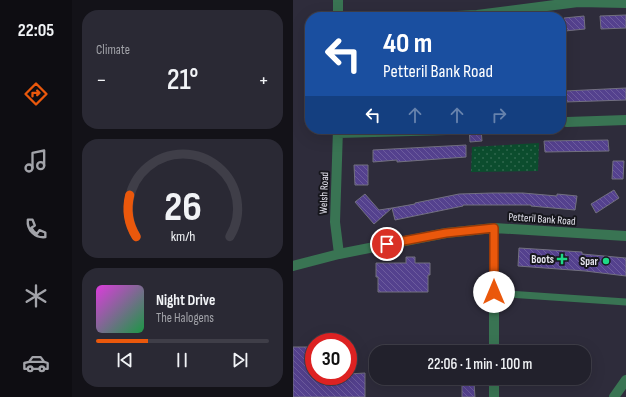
<!DOCTYPE html>
<html lang="en">
<head>
<meta charset="utf-8">
<style>
  body { margin:0; font-family:"Sofia Sans Condensed",sans-serif; background:#2a2934; color:#f1f3f6; height:100vh; display:flex; flex-direction:column; font-size:15px; white-space:nowrap }
  * { box-sizing:border-box; margin:0 }
  p { font-size:13px; color:#a2a3a9 }
  .icon { flex:none; width:22px; height:22px; fill:none; stroke:currentColor; stroke-width:2; stroke-linecap:round; stroke-linejoin:round }
  .map { position:relative; flex:1; overflow:hidden }
  .details { display:flex; flex-direction:column; gap:10px; padding:10px; background:#131218; width:221px }
  .details>* { flex:none }
  .guide { position:absolute; left:12px; top:12px; width:261px; height:122px; border-radius:16px; box-shadow:0 4px 16px #0002,0 0 0 1px #3f3e48; background:#1a4fa0; color:#fff; overflow:hidden }
  .speed { position:absolute; left:12px; top:333px; display:flex; gap:8px; font-size:20px; font-weight:700; text-align:center }
  .speed>* { display:grid; place-content:center; width:52px; height:52px; border-radius:50%; background:#22212c; box-shadow:0 4px 16px #0002,0 0 0 1px #3f3e48; line-height:1 }
  .speed .limit { border:6px solid #d22; background:#fff; color:#111 }
  .pin { position:absolute; display:grid; place-items:center; width:34px; height:34px; color:#fff; margin:-17px; border:2px solid #fff; border-radius:50%; box-shadow:0 1px 4px #0007 }
  .me { position:absolute; width:44px; margin:-22px; rotate:0deg; stroke-linejoin:round; filter:drop-shadow(0 0 3px #0008) }
  .turn { display:flex; align-items:center; gap:14px; height:84px; padding:0 12px; font-size:18px }
  .turn .icon { width:52px; height:52px; stroke-width:2.5 }
  .turn b { display:block; font-size:28px; line-height:34px }
  .lanes { display:flex; align-items:center; height:38px; padding:0 12px; background:#0003; justify-content:center; gap:20px; direction:ltr }
  .lanes .off { opacity:.35 }
  .big { font-size:30px; font-weight:600; line-height:1.1 }
  .details .card { flex:1; display:flex; flex-direction:column; justify-content:center; gap:6px; min-width:0; padding:0 14px; border-radius:16px; background:#2a2934 }
  .details .dial { align-items:center; gap:0 }
  .dial svg { height:104px; overflow:visible; fill:none; stroke:#3f3e48; stroke-width:7; stroke-linecap:round; text-anchor:middle }
  .dial text { fill:#f1f3f6; stroke:none }
  .song { display:flex; align-items:center; gap:12px }
  .cover { width:48px; height:48px; border-radius:6px; background:linear-gradient(135deg,hsl(300 70% 55%),hsl(140 70% 35%)) }
  .played { height:4px; border-radius:2px; background:linear-gradient(90deg,#ea580c 30%,#3f3e48 30%) }
  .keys { display:flex; justify-content:space-around; direction:ltr }
  .heat { display:flex; justify-content:space-between; align-items:center; font-size:22px; direction:ltr }
  .trip { position:absolute; left:76px; top:345px; width:222px; height:40px; border-radius:16px; background:#22212c; box-shadow:0 4px 16px #0002,0 0 0 1px #3f3e48; font-weight:600; line-height:40px; text-align:center }
  main { display:flex; flex:1; min-height:0 }
  .dock { display:flex; flex-direction:column; width:72px; justify-content:space-around; align-items:center; background:#0e0d12; color:#a2a3a9 }
  .dock .icon { width:28px; height:28px }
  .dock .current { color:#ea580c }
  .dock b { font-size:18px; color:#f1f3f6 }
  .map>svg:first-child { display:block }
  .garden { fill:url(#garden-dots) }
  .building { fill:url(#building-back-hatch); stroke:#727080 }
  .lines { fill:none; stroke-linecap:round; stroke-linejoin:round }
  .lane { stroke:#397453; stroke-width:7 }
  .street { stroke:#397453; stroke-width:10 }
  .route-casing { stroke:#983908; stroke-width:10 }
  .route { stroke:#ea580c; stroke-width:7 }
  .poi-dot { fill:#1fd887; stroke:#16161c; stroke-width:1.5 }
  .labels { text-anchor:middle; dominant-baseline:central; stroke-width:4; stroke-linejoin:round; paint-order:stroke }
  .street-label { font-size:11px; fill:#e7e6f0; stroke:#16161c }
  .poi-label { font-size:11px; font-weight:bold; fill:#e7e6f0; stroke:#16161c; text-anchor:end }
</style>
</head>
<body>
<main>
<nav class="dock">
<b>22:05</b>
<svg class="icon current" aria-label="directions" viewBox="0 0 24 24"><path d="M12 3l9 9-9 9-9-9zM9 14v-3h6M13 9l2 2-2 2"/></svg>
<svg class="icon" aria-label="music" viewBox="0 0 24 24"><path d="M9 18V5l10-2v13"/><circle cx="6" cy="18" r="3"/><circle cx="16" cy="16" r="3"/></svg>
<svg class="icon" aria-label="phone" viewBox="0 0 24 24"><path d="M5 4h4l2 5-3 2q2 4 5 5l2-3 5 2v4C11 20 4 13 5 4z"/></svg>
<svg class="icon" aria-label="climate" viewBox="0 0 24 24"><path d="M12 3v18M4 7l16 10M4 17L20 7"/></svg>
<svg class="icon" aria-label="car" viewBox="0 0 24 24"><path d="M5 17H2v-5l4-1 3-4h7l3 4 3 1v5h-3M9 17h6M6 11h13"/><circle cx="7" cy="17" r="2"/><circle cx="17" cy="17" r="2"/></svg>
</nav>
<section class="details">
<div class="card"><p>Climate</p>
<div class="heat"><a>−</a><b class="big">21°</b><a>+</a></div>
</div>
<div class="card dial"><svg viewBox="0 0 100 80">
<path d="M14 69A42 42 0 1 1 86 69"/>
<path d="M14 69A42 42 0 0 1 9 37" stroke="#ea580c"/>
<text x="50" y="56" font-size="32" font-weight="700">26</text>
<text x="50" y="72" font-size="11">km/h</text>
</svg></div>
<div class="card">
<div class="song"><i class="cover"></i><div><b>Night Drive</b><p>The Halogens</p></div></div>
<div class="played"></div>
<div class="keys"><svg class="icon" aria-label="previous" viewBox="0 0 24 24"><path d="M18 5L8 12l10 7zM5 5v14"/></svg><svg class="icon" aria-label="pause" viewBox="0 0 24 24"><path d="M8 5v14M16 5v14"/></svg><svg class="icon" aria-label="next" viewBox="0 0 24 24"><path d="M6 5l10 7-10 7zM19 5v14"/></svg></div>
</div>
</section>
<div class="map">
<svg width="333" height="397" viewBox="0 0 333 397">
  <defs>
    <pattern id="garden-dots" width="8" height="8" patternUnits="userSpaceOnUse"><rect width="8" height="8" fill="#0c4d2e"/><path d="M2 2h.1M6 6h.1" fill="none" stroke="#2f674d" stroke-width="1.8" stroke-linecap="round"/></pattern>
    <pattern id="building-back-hatch" width="6" height="6" patternUnits="userSpaceOnUse"><rect width="6" height="6" fill="#54418e"/><path d="M-1 5l2 2M0 0l6 6M5-1l2 2" fill="none" stroke="#6d5c9e"/></pattern>
  </defs>
  <rect width="100%" height="100%" fill="#2e2c3b"/>
  <path class="garden" d="M246,143l-1,28 -67,1 1,-25z"/>
  <path class="building" d="M333,15v13l-25,1 -1,-13z
    M291,16l1,13 -20,2 -1,-13z
    M333,88v12l-61,2v-11z
    M176,129h12l1,12 -12,1z
    M315,140l1,11 -64,1 -1,-11z
    M173,145v12l-69,5v-2l-24,2v-12z
    M320,161h11l-1,18h-11z
    M61,165h14v20h-13z
    M321,190l5,8 -23,15 -5,-9z
    M199,193h31l34,3v-2l20,2 -2,14 -44,-4v-1h-68v1l-68,14 -3,-12 23,-4v-1l44,-9z
    M72,194l14,16 13,-2 -18,16 -19,-22z
    M226,248l63,4v2l44,4v18l-41,-5 -67,-5z
    M113,257h9v6h15v12h-2v17h-50v-15h-2v-14h30z
    M0,347h21v29h34v-2l17,-1v24h-72z
    M169,383h12l1,14h-13z"/>
  <g class="lines">
    <path class="lane" d="M201,293l132,9"/>
    <path class="street" d="M45,17v-17
      M143,17l41,-2 101,-13 48,1
      M274,122l59,-2
      M45,129l-3,93 4,32
      M45,133l109,-3
      M0,266l46,-12 107,-21 48,-5 132,8
      M201,352v-124
      M201,397v-19
      M321,397l12,-17"/>
  </g>
  <g class="lines">
    <g class="route-casing">
      <path id="route" d="M94,244l59,-11 48,-5v64"/>
    </g>
    <use href="#route" class="route"/>
  </g>
  <g class="poi-dot">
    <path d="M267 253h4v4h4v4h-4v4h-4v-4h-4v-4h4z"/>
    <circle cx="313" cy="261" r="4"/>
  </g>
  <g class="labels">
    <g class="street-label">
      <text transform="translate(31 193) rotate(-88)">Welsh Road</text>
      <text transform="translate(249 219) rotate(4)">Petteril Bank Road</text>
    </g>
    <g class="poi-label">
      <text x="261" y="259">Boots</text>
      <text x="305" y="261">Spar</text>
    </g>
  </g>
</svg>
<div class="speed"><div class="limit">30</div></div>
<div class="pin" style="left:94px;top:244px;background:#d93025"><svg class="icon" aria-label="arrive" viewBox="0 0 24 24"><path d="M6 21V4h12l-3 4 3 4H6"/></svg></div>
<svg class="me" style="left:201px;top:292px" viewBox="-20 -20 40 40"><circle r="19" fill="#fff"/><path d="M0-13L10 11 0 6-10 11z" fill="#ea580c"/></svg>
<div class="trip">22:06 · 1 min · 100 m</div>
<div class="guide">
<div class="turn"><svg class="icon" aria-label="left" viewBox="0 0 24 24"><path d="M17 20v-9H6M10 6l-5 5 5 5"/></svg><div><b>40 m</b>Petteril Bank Road</div></div>
<div class="lanes"><svg class="icon" aria-label="left" viewBox="0 0 24 24"><path d="M17 20v-9H6M10 6l-5 5 5 5"/></svg><svg class="icon off" aria-label="ahead" viewBox="0 0 24 24"><path d="M12 20V5M6 11l6-6 6 6"/></svg><svg class="icon off" aria-label="ahead" viewBox="0 0 24 24"><path d="M12 20V5M6 11l6-6 6 6"/></svg><svg class="icon off" aria-label="right" viewBox="0 0 24 24"><path d="M7 20v-9h11M14 6l5 5-5 5"/></svg></div>
</div>
</div>
</main>
</body>
</html>
